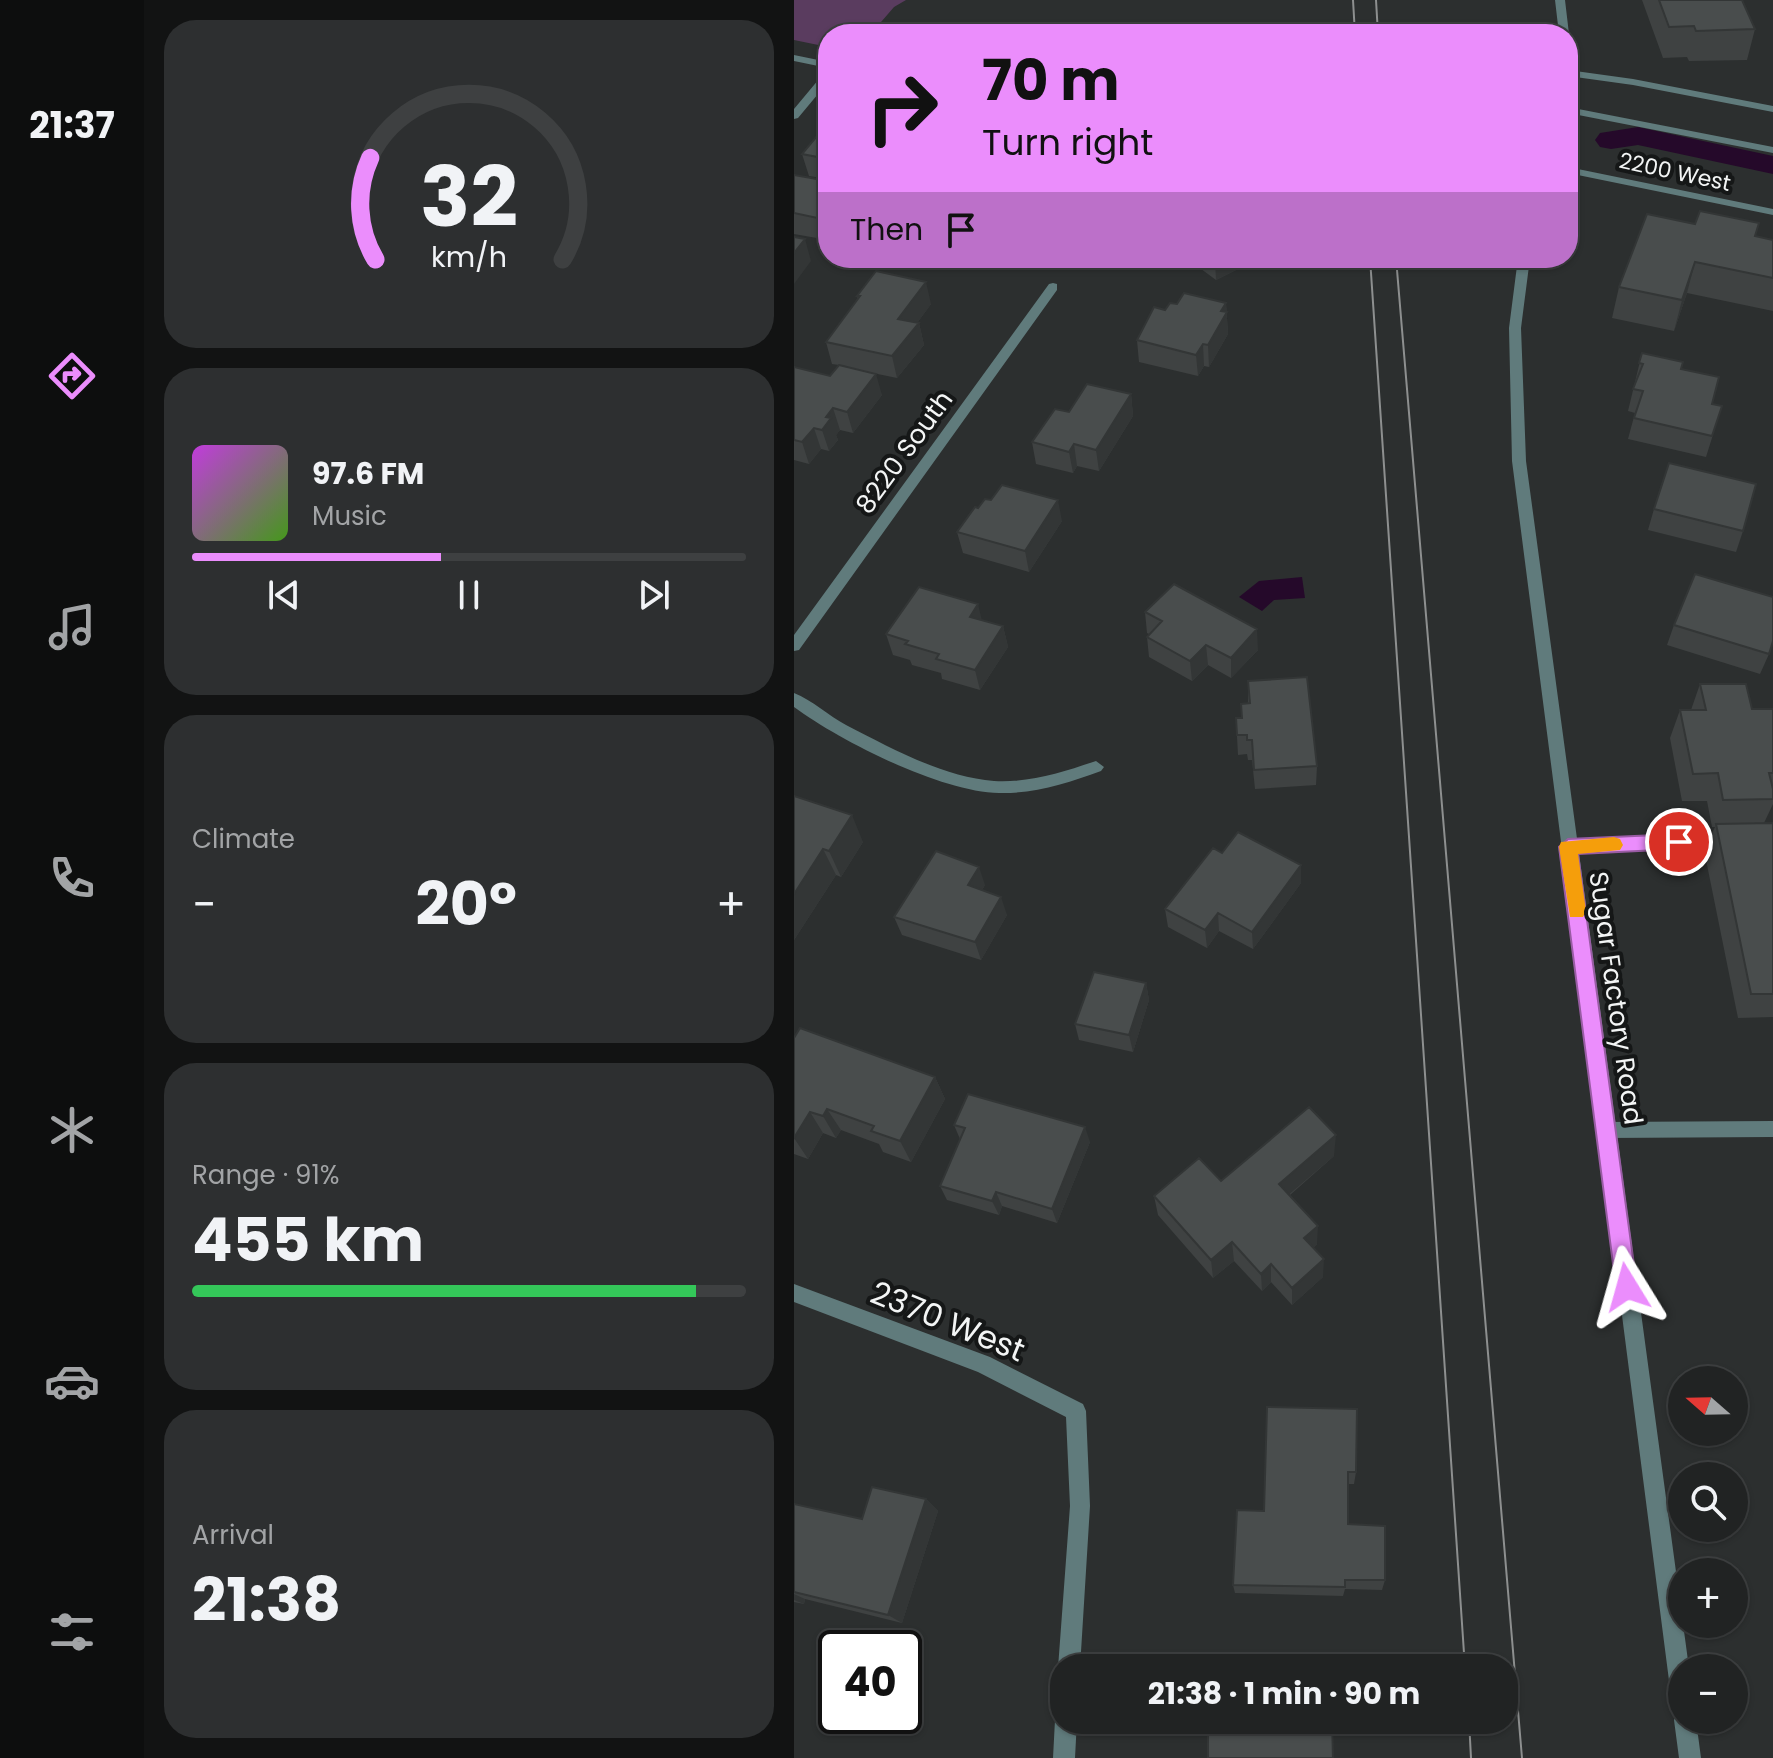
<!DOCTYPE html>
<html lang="en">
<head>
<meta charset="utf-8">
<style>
  body { margin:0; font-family:Poppins,sans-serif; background:#2d2f30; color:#f1f3f6; height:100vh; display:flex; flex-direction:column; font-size:30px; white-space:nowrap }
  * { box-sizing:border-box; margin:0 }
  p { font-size:26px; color:#a2a4a6 }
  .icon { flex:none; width:44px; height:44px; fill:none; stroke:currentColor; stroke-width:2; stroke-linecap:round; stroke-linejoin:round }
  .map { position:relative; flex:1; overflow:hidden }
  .sheet { display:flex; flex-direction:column; gap:20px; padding:20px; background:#121313; width:650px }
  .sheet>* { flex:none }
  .hud { position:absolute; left:24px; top:24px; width:760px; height:244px; border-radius:32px; box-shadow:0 2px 6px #0004,0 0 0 2px #3e4041; background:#eb8dfc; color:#111; overflow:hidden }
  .needle { width:52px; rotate:290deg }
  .buttons { position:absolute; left:874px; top:1366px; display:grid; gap:16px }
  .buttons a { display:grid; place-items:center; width:80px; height:80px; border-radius:50%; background:#212323; box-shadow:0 2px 6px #0004,0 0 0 2px #3e4041; font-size:40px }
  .speed { position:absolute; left:24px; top:1630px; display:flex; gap:16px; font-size:40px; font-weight:700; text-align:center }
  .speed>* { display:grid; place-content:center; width:104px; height:104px; border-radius:50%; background:#212323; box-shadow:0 2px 6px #0004,0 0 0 2px #3e4041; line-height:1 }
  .speed .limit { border:4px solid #111; border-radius:12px; background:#fff; color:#111 }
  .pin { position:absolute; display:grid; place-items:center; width:68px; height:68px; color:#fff; margin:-34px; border:4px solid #fff; border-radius:50%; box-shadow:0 2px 8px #0007 }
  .me { position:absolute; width:88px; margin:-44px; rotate:352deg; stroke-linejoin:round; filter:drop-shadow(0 0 6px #0008) }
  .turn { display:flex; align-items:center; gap:28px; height:168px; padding:0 32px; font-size:36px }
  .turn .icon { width:104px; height:104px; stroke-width:2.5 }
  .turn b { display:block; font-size:56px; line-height:68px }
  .then { display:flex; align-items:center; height:76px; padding:0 32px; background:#0003; gap:16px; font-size:30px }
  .big { font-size:60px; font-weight:700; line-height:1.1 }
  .sheet .tile { flex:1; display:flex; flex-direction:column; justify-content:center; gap:12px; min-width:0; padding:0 28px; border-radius:32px; background:#2d2f30 }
  .sheet .dial { align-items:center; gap:0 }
  .dial svg { height:208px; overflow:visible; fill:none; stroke:#3e4041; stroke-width:7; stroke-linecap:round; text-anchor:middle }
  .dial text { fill:#f1f3f6; stroke:none }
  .song { display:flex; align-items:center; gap:24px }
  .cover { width:96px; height:96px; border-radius:12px; background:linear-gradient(135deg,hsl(290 70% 55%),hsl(100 70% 35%)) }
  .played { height:8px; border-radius:4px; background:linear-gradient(90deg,#eb8dfc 45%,#3e4041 45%) }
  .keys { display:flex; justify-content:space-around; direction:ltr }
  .heat { display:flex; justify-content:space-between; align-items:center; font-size:44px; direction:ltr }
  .charge { height:12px; border-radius:6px; background:linear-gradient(90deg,#34c759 91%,#3e4041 0) }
  .trip { position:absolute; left:256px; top:1654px; width:468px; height:80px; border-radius:32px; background:#212323; box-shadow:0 2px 6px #0004,0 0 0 2px #3e4041; font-weight:700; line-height:80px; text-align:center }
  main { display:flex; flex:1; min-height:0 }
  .dock { display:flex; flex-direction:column; width:144px; justify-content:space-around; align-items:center; background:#0d0e0e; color:#a2a4a6 }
  .dock .icon { width:56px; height:56px }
  .dock .active { color:#eb8dfc }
  .dock b { font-size:36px; color:#f1f3f6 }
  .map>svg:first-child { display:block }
  .green { fill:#5a3c5f }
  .water { fill:#25092a }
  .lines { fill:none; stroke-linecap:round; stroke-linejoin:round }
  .canal { fill:#25092a; fill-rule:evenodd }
  .service { fill:#607b7c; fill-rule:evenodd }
  .minor { fill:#607b7c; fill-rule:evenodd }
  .tertiary { fill:#607b7c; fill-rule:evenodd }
  .tram { stroke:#8d8f8f; stroke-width:2 }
  .wall { fill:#3f4242 }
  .shaded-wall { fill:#333636 }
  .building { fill:#494d4d; stroke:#333636; stroke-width:2 }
  .route { fill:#eb8dfc; stroke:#995ca4; stroke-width:2 }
  .slow { fill:#f59e0b }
  .labels { text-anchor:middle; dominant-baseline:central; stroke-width:8; stroke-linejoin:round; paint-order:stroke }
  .far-street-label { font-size:22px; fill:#f3f5f5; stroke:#151717 }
  .street-label { font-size:26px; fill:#f3f5f5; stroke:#151717 }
  .near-street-label { font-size:32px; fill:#f3f5f5; stroke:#151717 }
</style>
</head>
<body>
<main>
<nav class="dock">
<b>21:37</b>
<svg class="icon active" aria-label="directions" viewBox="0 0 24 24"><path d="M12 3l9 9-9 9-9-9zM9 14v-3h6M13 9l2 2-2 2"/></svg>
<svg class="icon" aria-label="music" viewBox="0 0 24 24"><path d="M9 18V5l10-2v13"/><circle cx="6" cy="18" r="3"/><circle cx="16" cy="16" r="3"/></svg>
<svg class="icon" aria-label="phone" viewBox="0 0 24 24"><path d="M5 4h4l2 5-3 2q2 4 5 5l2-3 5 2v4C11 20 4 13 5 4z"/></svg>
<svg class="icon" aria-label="climate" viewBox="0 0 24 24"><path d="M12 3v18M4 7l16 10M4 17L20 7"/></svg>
<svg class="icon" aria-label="car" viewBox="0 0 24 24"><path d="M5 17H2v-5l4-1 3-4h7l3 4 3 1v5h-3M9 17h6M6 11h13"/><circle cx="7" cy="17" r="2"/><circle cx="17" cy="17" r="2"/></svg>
<svg class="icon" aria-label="filters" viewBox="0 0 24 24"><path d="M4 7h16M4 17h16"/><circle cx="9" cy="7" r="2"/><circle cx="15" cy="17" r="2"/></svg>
</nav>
<section class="sheet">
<div class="tile dial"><svg viewBox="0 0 100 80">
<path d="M14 69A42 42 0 1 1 86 69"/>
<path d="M14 69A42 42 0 0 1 12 30" stroke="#eb8dfc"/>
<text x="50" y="56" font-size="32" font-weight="700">32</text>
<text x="50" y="72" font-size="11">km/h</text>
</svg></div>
<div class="tile">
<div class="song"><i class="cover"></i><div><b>97.6 FM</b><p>Music</p></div></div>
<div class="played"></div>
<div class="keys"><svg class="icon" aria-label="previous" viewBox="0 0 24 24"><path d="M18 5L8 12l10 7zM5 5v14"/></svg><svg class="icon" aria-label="pause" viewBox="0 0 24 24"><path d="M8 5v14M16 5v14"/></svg><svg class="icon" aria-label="next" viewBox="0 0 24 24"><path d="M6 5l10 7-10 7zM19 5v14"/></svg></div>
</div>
<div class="tile"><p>Climate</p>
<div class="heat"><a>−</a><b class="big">20°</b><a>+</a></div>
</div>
<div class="tile"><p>Range · 91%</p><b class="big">455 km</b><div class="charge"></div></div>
<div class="tile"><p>Arrival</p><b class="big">21:38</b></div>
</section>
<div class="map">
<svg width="979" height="1758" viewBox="0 0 979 1758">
  <rect width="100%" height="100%" fill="#2c2f2f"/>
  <path class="green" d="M0,0h112l-12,7 -19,22 9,5h-56v13l-34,-7z"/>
  <path class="water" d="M508,577l3,21 -31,2 -12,11 -23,-14 20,-16z"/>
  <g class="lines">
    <path class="canal" d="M844,127l135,29v18l-135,-29 -27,4 -11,-2 -5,-7 5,-7z"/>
    <path class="service" d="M774,70l65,9 140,27v6l-140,-27 -65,-9z
      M774,107l205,40v6l-205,-40z
      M979,831v12l-205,11 -6,-2 -2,-5 2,-5 6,-2z"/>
    <path class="minor" d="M34,72v10l-30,36 -4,1v-10l30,-36z
      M259,283l4,1v6l-258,360 -5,1v-16l255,-351z
      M0,693c18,7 35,23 52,32 45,23 97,52 148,56 36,2 69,-9 102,-20l8,6 -3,4c-33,12 -67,23 -102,22 -58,-1 -159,-52 -205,-86z
      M979,1121v16l-168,1 -6,-2 -3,-6 3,-6 6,-2z
      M0,1284l196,73 93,47 3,7 4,95 -10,162h-16v9l-6,-9 12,-162 -4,-89 -88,-45 -184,-70z
      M270,1710v10h13l-2,38h-22l2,-38 3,-8z"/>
    <path class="tertiary" d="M761,0h10l4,34 -1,2 -9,-2z
      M0,55l34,7v6l-34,-7z
      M774,167l205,42v6l-205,-42z
      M724,258h12l-9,70 5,133 163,1207h-7v39l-8,-3 -3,-8 -159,-1235 -3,-133z
      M888,1710v10h14l5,38h-22l-5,-38 3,-8z"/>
    <path class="tram" d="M559,0l2,34
      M582,0l2,34
      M576,258l95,1410
      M602,258l126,1500
      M675,1720l2,38"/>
  </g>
  <path class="wall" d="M848,0h100l13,29 -8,31 -58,1 -2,-4 -24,1z
    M34,132v47l-19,-3 -7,-22 21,-17z
    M0,175l34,6v59l-34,-6z
    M961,236l18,4v71l-86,-18 -13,38 -62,-13 7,-31z
    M114,258h50l-9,11z
    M384,258h80v1l-42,21 -23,-17 -6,2z
    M63,296l74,8 -14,19h2l5,22 -27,33 -29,-6 14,23 -29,38 -13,-3 -4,5 2,5 -9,11 -8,-2 -12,15 -15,-4v-93l36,9 9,-11 -7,-1 -6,-22 32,-43z
    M432,303l2,31 -19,33 -5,-1 -6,10 -59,-14 -2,-22 28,-30 12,-6z
    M848,353l39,16 31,35 10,2 -16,51 -78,-18 7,-26 -7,-2z
    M337,394l2,22 -34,55 -22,-5 -4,7 -37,-9 -4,-22 37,-30z
    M197,500l71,21 -33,51 -66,-19 -6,-21 21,-24z
    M860,509l89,22 -7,21 -88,-22z
    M351,612l113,38 -27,28 -23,-13 -16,16 -43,-24 -2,-20 2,-3 -2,-1z
    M188,620l21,6 5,21 -28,43 -38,-11 -1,-6 -29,-8 -2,-5 -17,-5 -7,-21z
    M880,625l95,29 -9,20 -93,-29z
    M454,681l69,85 -1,19 -61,4 -3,-29h-4l-1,-6 -9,1 -2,-37h5l7,-15z
    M906,684l52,25h21v95l-9,19h9v194l-35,1 -34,-168 11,-23h-3l-5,-26h-25l-12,-63 10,-28h11z
    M0,796l69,46 -22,35 -5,-2 -42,65z
    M428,853l79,30 -48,66 -34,-18 -12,17 -39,-21 -3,-18z
    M191,885l-3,5 25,25 -26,45 -79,-25 -8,-18z
    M352,983l3,17 -16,52 -54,-12 -4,-16z
    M0,1038l141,39 10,22 -34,63 -28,-10 -4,-8 -38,-14 -5,8 -13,-5 -15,26 -14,-5z
    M160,1125l136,17 -33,81 -55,-17 -3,9 -52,-15 -7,-14 20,-47z
    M540,1156l-44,39 27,49 -4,4 10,29 -31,28 -21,-23 -9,9 -28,-30 -21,17 -55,-63 -4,-19z
    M473,1407l89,65 -2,12h-6v40l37,56 -3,10 -37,-1 -2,7 -108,-3 -2,-8 31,-74z
    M132,1499l12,12 -36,112 -97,-24 -1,5 -10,-2v-98l68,15z"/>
  <path class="shaded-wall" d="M34,211v28l-6,-20z
    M11,239l6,22 -17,23v-31z
    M153,258h11l-9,11z
    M393,258h6v5l-6,2z
    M421,258h43v1l-42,21z
    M901,262l-8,31 -13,38 8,-31z
    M132,282l5,22 -27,37 -6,-22z
    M432,303l2,31 -19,33 -1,-22 13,-34z
    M125,323l5,22 -27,33 -5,-22z
    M409,344l1,22 -6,10 -2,-21z
    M82,374l6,21 -29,38 -6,-21z
    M337,394l2,22 -34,55 -3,-21z
    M39,408l7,22 -4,5 2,5 -9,11 -7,-21 4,-13z
    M20,428l7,21 -12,15 -7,-22z
    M280,444l3,22 -4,7 -4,-21z
    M264,500l4,21 -33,51 -4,-21z
    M184,604l5,21 -13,-8z
    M209,626l5,21 -28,43 -5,-20z
    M463,629l1,21 -27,28v-20z
    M412,645l2,20 -16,16 -2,-20z
    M58,815l11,27 -22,35 -12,-26z
    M29,849l13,26 -42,65v-46z
    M507,865v18l-48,66 -1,-17z
    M185,867l6,18 -11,18 -6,-18z
    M207,897l6,18 -26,45 -6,-18z
    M424,913l1,18 -12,17 -2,-18z
    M352,983l3,17 -16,52 -4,-17z
    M141,1077l10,22 -34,63 -11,-21z
    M33,1109l14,21 -5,8 -13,-22z
    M16,1112l13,21 -15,26 -14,-21z
    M291,1127l5,15 -33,81 -5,-14z
    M542,1135l-2,21 -55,47v-19z
    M202,1192l6,14 -3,9 -7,-14z
    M524,1226l-1,18 -13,13v-19z
    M438,1242l2,19 -21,17 -2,-18z
    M530,1259l-1,18 -31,28v-17z
    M477,1264v18l-9,9 -1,-17z
    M132,1499l12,12 -36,112 -14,-8z
    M0,1594l11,5 -1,5 -10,-4z"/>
  <path class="building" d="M865,0h83l13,29 -59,2 -2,-5 -25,1z
    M34,132v27l-26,-5 15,-18 6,1z
    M0,175l34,6v30l-6,8 -28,-6z
    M906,211l59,12 -4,13 18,4v38l-78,-16 -13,38 -63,-13 28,-73 48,10z
    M0,237l11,2 -11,14z
    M82,271l50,11 -28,37 21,4 -27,33 -66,-14 34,-46h-3z
    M390,293l42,10 -5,8 6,1 -19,33 -5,-1 -7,11 -59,-15 17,-33 11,3 5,-7 7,1z
    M848,353l41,9 -2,7 38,8 -7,27 10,2 -10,30 -78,-18 9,-27 -10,-2 10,-25 -4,-1z
    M45,365l37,9 -29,38 -14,-4 -7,9 5,1 -9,12 -8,-2 -12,14 -8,-2v-73l36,9z
    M293,384l44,10 -35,56 -22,-6 -5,8 -37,-10 23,-33 14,3z
    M875,463l87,21 -13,47 -89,-22z
    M208,485l56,15 -33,51 -68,-19 18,-25 3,1 7,-9 6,1z
    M901,574l78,23v44l-4,13 -95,-29z
    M380,584l83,45 -26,29 -25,-13 -16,16 -43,-24 15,-16 -17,-9z
    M125,587l59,17 -8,13 33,9 -28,44 -39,-11 3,-5 -34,-10 3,-3 -22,-7z
    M513,677l10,89 -63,4 -2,-30h-5v-5h-10l-1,-17h6l-1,-14 9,-1 -2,-22z
    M906,684h46l6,25h21v64h-4l4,16v10l-50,1 -5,-27 -25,1 -13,-64h26z
    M0,796l58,19 -23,36 -6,-2 -29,45z
    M979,823v171h-22l-35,-170z
    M444,832l63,33 -49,67 -34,-19 -13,17 -40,-21 48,-61 9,5z
    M142,851l43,16 -11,18 33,12 -26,45 -81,-25z
    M300,972l52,11 -17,52 -54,-11z
    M6,1028l135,49 -35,64 -29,-10 3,-5 -47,-17 -4,7 -13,-4 -16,26v-100z
    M174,1094l117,33 -33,82 -56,-17 -4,9 -52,-15 25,-58 -11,-3z
    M515,1107l27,28 -57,49 39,42 -14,12 20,21 -32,29 -21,-24 -10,10 -29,-32 -21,18 -57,-64 45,-38 22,23z
    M473,1407l90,2 -1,63h-8v52l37,2v54h-40v7l-112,-2 4,-75 27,1z
    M78,1487l54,12 -38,116 -94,-23v-88l68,15z
    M414,1720h124l1,38h-125z"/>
  <path class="route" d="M885,834l9,8 -9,7 -101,5 59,433 -3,8 -7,3 -8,-3 -3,-8 -57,-440 9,-8z"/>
  <path class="slow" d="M820,837l6,2 3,6 -3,5 -42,4 8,57 -3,6h-13l-11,-70 2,-5z"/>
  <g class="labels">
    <g class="far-street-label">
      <text transform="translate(881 172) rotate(12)">2200 West</text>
    </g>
    <g class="street-label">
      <text transform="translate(110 452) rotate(-54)">8220 South</text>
      <text transform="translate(822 998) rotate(82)">Sugar Factory Road</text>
    </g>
    <g class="near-street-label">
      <text transform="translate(154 1321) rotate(22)">2370 West</text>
    </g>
  </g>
</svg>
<div class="buttons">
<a><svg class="needle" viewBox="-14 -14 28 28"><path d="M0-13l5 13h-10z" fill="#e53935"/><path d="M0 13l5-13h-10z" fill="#a2a4a6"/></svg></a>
<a><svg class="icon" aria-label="search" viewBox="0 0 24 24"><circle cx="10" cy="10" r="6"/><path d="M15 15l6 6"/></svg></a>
<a>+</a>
<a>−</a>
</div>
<div class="speed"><div class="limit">40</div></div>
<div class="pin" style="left:885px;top:842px;background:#d93025"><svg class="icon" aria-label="arrive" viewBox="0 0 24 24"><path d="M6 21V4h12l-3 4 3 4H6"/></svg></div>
<svg class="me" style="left:833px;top:1287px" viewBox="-20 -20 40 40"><path d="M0-17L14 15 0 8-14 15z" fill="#eb8dfc" stroke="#fff" stroke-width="4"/></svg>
<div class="trip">21:38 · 1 min · 90 m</div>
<div class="hud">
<div class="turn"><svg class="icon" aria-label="right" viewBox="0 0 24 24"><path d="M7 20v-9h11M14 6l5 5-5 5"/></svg><div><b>70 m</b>Turn right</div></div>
<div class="then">Then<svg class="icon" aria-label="arrive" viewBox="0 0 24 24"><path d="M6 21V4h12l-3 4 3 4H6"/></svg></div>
</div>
</div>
</main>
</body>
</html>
